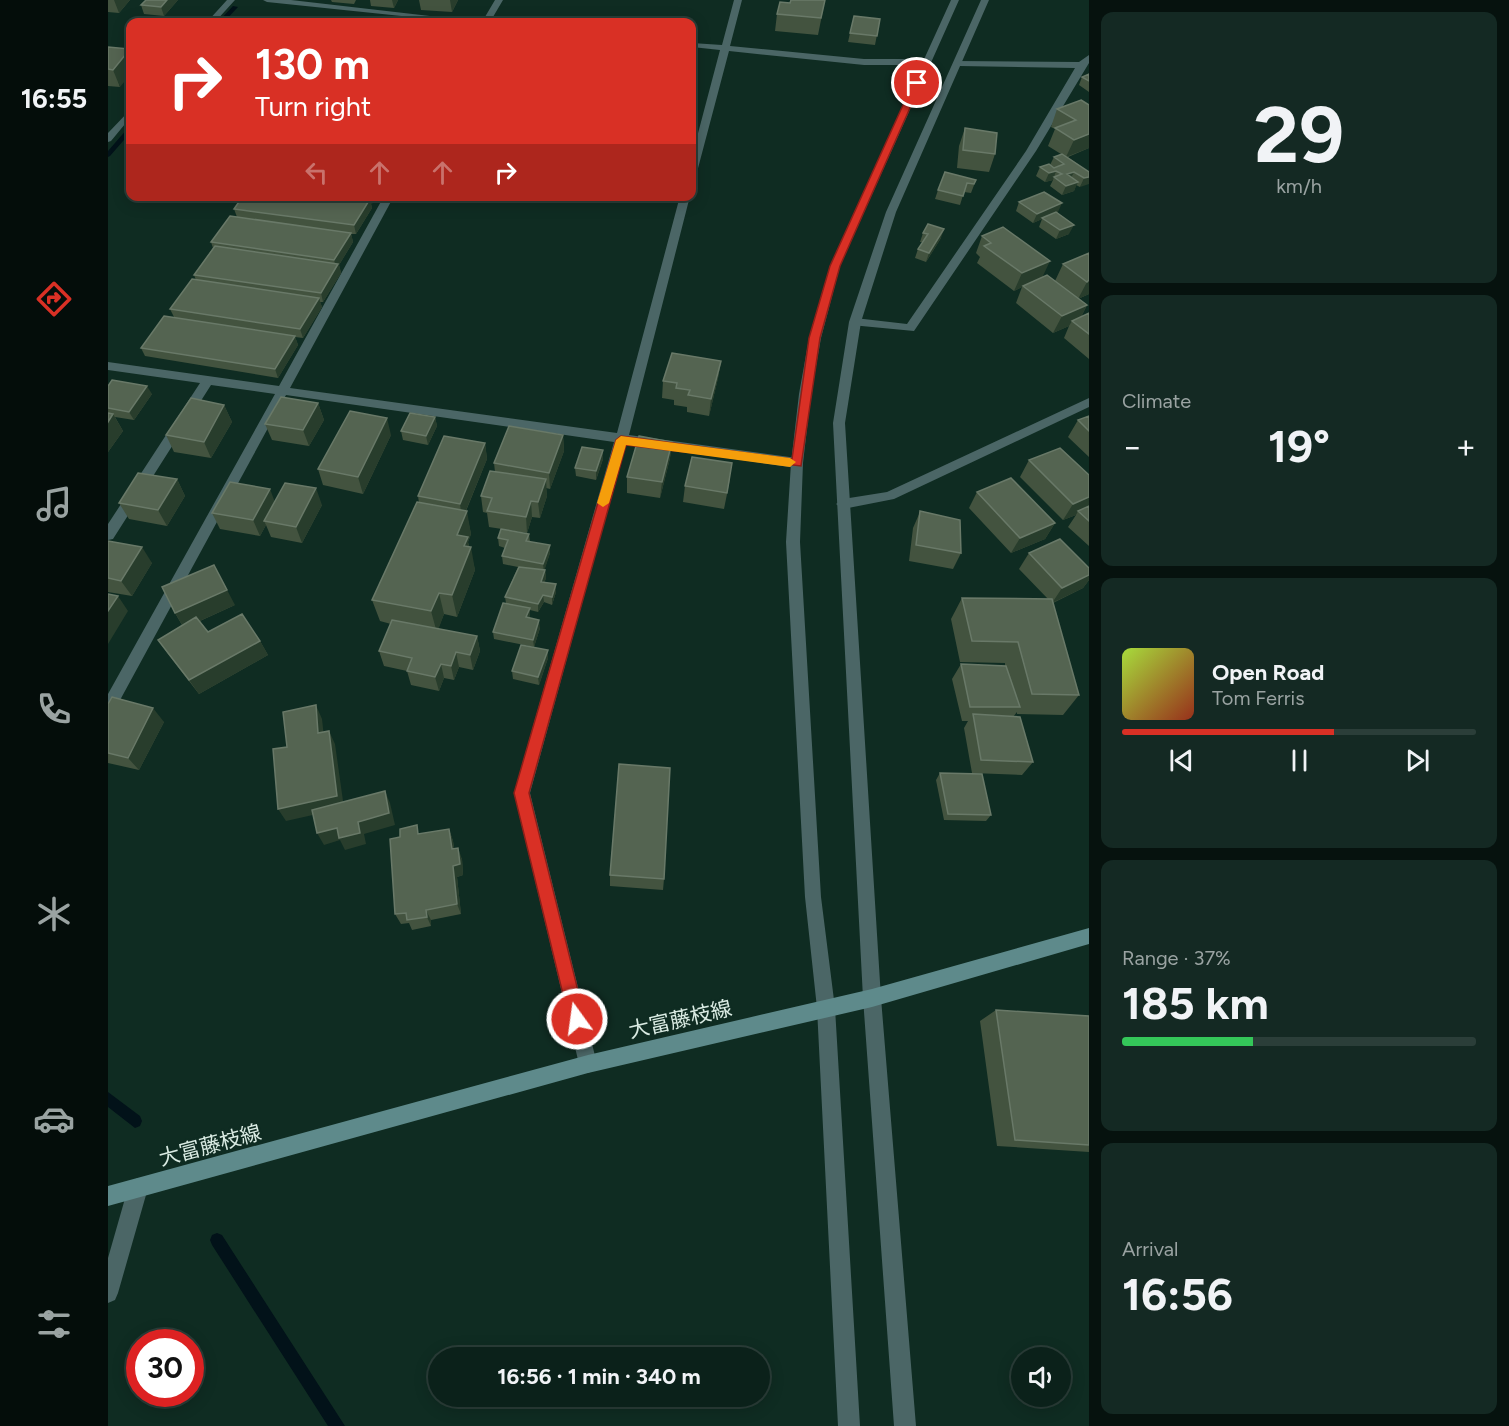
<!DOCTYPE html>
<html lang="en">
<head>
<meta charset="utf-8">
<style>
  body { margin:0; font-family:Figtree,"Noto Sans JP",sans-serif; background:#142923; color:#f1f3f6; height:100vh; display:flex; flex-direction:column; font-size:22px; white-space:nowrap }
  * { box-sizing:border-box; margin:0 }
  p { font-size:20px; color:#9aa3a2 }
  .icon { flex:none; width:33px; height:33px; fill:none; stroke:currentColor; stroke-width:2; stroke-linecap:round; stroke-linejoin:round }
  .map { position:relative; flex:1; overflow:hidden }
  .details { display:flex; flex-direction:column; gap:12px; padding:12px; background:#06120e; width:420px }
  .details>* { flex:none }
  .guide { position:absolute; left:18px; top:18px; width:570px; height:183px; border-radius:12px; box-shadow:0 3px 15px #0003,0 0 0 2px #2b3e39; background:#d93025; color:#fff; overflow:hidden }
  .controls { position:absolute; left:903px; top:1347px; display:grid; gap:12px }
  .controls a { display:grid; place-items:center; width:60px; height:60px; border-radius:50%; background:#0b211a; box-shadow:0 3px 15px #0003,0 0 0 2px #2b3e39; font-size:30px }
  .speed { position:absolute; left:18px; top:1329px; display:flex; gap:12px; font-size:30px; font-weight:700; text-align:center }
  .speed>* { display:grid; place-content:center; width:78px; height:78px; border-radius:50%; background:#0b211a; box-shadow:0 3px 15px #0003,0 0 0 2px #2b3e39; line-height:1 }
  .speed .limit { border:9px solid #d22; background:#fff; color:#111 }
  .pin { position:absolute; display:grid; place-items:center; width:51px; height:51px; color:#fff; margin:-26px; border:3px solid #fff; border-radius:50%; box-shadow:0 2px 6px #0007 }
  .me { position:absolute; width:66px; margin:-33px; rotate:346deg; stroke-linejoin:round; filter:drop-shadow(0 0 4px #0008) }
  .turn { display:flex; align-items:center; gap:21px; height:126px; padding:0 30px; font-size:27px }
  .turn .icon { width:78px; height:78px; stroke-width:2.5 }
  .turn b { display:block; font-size:42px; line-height:51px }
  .lanes { display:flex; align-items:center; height:57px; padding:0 30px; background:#0003; justify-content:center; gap:30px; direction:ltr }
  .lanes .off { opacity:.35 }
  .big { font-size:45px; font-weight:700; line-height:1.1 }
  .details .widget { flex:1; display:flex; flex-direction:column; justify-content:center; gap:9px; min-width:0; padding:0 21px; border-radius:12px; background:#142923 }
  .details .dial { align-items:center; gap:0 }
  .dial b { font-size:78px; line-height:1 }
  .song { display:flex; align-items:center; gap:18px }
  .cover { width:72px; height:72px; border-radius:9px; background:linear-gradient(135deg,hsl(80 70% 55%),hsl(10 70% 35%)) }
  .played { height:6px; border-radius:3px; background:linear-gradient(90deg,#d93025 60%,#2b3e39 60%) }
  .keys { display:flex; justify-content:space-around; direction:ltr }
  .heat { display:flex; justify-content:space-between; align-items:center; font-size:33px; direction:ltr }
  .charge { height:9px; border-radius:4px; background:linear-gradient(90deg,#34c759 37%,#2b3e39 0) }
  .trip { position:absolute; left:320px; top:1347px; width:342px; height:60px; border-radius:30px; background:#0b211a; box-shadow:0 3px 15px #0003,0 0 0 2px #2b3e39; font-weight:700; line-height:60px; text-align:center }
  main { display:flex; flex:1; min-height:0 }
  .menu { display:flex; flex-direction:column; width:108px; justify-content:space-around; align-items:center; background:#040d0a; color:#9aa3a2 }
  .menu .icon { width:42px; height:42px }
  .menu .on { color:#d93025 }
  .menu b { font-size:27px; color:#f1f3f6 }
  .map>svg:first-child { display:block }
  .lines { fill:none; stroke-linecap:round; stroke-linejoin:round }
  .stream { fill:#021219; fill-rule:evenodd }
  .minor { fill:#4b6666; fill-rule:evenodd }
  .tertiary { fill:#4b6666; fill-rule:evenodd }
  .secondary { fill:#5e8a8b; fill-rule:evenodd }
  .wall { fill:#43533f }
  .shaded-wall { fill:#283d2c }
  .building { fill:#546451; stroke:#697968; stroke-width:1.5 }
  .route { fill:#d93025; stroke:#8d1f18; stroke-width:1.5 }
  .slow { fill:#f59e0b }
  .labels { text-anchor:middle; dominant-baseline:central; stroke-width:4.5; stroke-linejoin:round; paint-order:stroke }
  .near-street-label { font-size:21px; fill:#daebe3; stroke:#0f2c22 }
</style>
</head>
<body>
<main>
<nav class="menu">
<b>16:55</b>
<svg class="icon on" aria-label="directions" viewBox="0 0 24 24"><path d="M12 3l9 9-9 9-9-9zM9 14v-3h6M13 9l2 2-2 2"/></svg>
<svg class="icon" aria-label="music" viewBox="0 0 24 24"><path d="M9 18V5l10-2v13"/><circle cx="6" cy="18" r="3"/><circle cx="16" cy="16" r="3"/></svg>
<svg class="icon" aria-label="phone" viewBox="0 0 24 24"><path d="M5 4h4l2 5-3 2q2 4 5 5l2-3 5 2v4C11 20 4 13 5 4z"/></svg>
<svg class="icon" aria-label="climate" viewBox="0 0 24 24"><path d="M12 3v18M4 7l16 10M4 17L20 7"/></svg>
<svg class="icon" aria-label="car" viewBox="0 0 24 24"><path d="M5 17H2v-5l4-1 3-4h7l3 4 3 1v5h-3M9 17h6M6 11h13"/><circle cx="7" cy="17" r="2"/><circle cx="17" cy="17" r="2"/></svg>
<svg class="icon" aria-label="filters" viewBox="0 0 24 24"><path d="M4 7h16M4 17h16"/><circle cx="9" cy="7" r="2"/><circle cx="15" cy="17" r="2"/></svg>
</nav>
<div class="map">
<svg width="981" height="1426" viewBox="0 0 981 1426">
  <rect width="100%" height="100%" fill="#0f2c22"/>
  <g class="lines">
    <path class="stream" d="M125,6l5,1 -14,15h-6z
      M22,127v6l-20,23 -2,1v-6l20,-23z
      M0,1092l32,24 2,5 -2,5 -5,2 -27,-21z
      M109,1233l5,2 123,191h-17l-116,-181 -2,-5 2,-5z"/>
    <path class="minor" d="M119,0h8l-20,22h-8z
      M155,0h28l191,22 13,-22h8l-13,22h-31l-192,-20z
      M626,0h8l-12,46 134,13h62l4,3 -4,3h-62l-135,-14 -32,121 -5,3v-19l28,-106 -28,-3v-4l30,2z
      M981,55v8l-53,88 -122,180 -63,-6v-6l4,-1 52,6 119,-173 49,-83 -116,-2 -3,-1v-4l123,1z
      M22,110v8l-19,23 -3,1v-9z
      M276,196h10l-104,192 327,45 63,-237h10l-61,239 168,23 6,5 -6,5 -171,-25 -96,350 67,271 -3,6 -6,3 -6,-3 -3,-6 -65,-271 100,-351 -328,-47 -173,318 -5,1v-20l167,-300 -64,-9 -98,154 -5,1v-16l92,-141 -92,-13v-8l171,24z
      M981,398v9l-195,92 -51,10 -7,-5 7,-5 44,-7z
      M764,989l6,3 3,6 35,428h-22l-31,-428 3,-6z
      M718,999l6,3 3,6 25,418h-22l-21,-418 3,-6z
      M30,1178l7,3 3,7 -30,105 -3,7 -7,3v-45l20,-70 3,-7z"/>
    <path class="tertiary" d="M843,0h8l-119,266 -19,72 -10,56 -8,69 -3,79 21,355 14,111 -3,6 -6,3 -6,-3 -3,-6 -12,-111 -19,-355 5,-79 8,-69 10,-56 21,-72z
      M873,0h8l-93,212 -35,110 -16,101 36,575 -3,6 -6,3 -6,-3 -3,-6 -30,-575 16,-101 37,-110z"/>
    <path class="secondary" d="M981,928v16l-217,63 -284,66 -480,133v-20l480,-131 284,-66z"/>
  </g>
  <path class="wall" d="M0,0h22l-11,13 -11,-1z
    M70,0l-14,16 -20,-2 -3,-9z
    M223,0h25l-2,4 -22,-2z
    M262,0h28l-4,8 -23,-2z
    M311,0h39l-6,12 -31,-2z
    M717,0l-7,35 -43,-4 2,-17 13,-11z
    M772,19l-5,26 -27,-3 2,-9z
    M0,47l12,40 -12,-1z
    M981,74v18l-10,-7 3,-8z
    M981,105v43l-21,9 21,15 -9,15 -4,-2 -2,6 -12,4 -12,-9 3,-6 -8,2 -9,-6 4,-9 10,-2 4,-8 7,-3 -13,-8 7,-17 -4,-2 6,-18z
    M857,128l30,26 -6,18 -32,-4 2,-22z
    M868,180l-5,13 -7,-1 -4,13 -25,-6 3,-9z
    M135,196h133l-5,8 1,4 -16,26h-5l2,8 -14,23 2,8 -18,29h-3l2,5 -19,31 -8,-1 3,8 -20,33 -133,-22 -4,-8 33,-31 -4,-8 26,-29 -2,-5 19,-27 -2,-6 26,-25 -3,-8z
    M911,202l39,10 -1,1 12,21 -13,5 -17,-12 3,-8 -9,4 -17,-12z
    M815,233l18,5 -15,24 -11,-4 3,-9 5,-7h-3z
    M874,236l61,41 12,4 8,-17 26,-11v41l-11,5 9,6 -6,12 8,-4v46l-25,-21 5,-12 -16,7 -37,-30 6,-16 -8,4 -37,-28 3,-6 -4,-4z
    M613,361l-3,17 -9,38 -22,-4v-5l-13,-2v-5l-12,-2 1,-17z
    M0,386l44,8 -18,26 -19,-3 8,14 -15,21z
    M210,403l6,17 -15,26 -37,-6 -7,-16z
    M116,405l8,17 -21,36 -37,-6 -8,-17z
    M981,416v41l-21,-20 10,-17z
    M327,417l2,9 -9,19 -25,-5 -2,-9z
    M283,435l-28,59 -40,-9 -5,-16z
    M455,435l1,16 -14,38 -4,-1 1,8 -7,22 -8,-1 -5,16 -38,-6 -2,-14 -4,-1 -2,-16 14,-24 -1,-9z
    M564,442l-2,16 -10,40 -33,-5v-16z
    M377,443l2,16 -21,52 5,23 -3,8 7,28 -18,47 -13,-3 -6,15 39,7 3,15 -7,19 -14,-3 -5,13 -10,-2 -5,13 -28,-6 -4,-14 -23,-5 -5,-15 12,-27 -11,-3 -8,-21 47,-97 -1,-7z
    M495,459l-7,21 -20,-4 -1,-8z
    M921,460l60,15v71l-21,-19 8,-12 -13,5 -43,-43z
    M69,479l8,17 -18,30 -38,-7 -10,-16z
    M622,479l-6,30 -41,-7 2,-16z
    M869,492l78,31 -10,16 -34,14 -42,-45z
    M167,501l47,4 -20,38 -31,-6 -5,-12 -6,11 -40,-7 -8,-16z
    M812,512l41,41 -8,16 -44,-8 4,-33z
    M421,534l1,8 20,3v8l-6,17h1l1,8 -2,5 12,9 -4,13 -8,-3 -6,10 -8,-2v5l-1,3 11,10 -6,19 -40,-8 -1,-7 13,-29 -1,-6 13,-30 -15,-3 -1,-8 3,-8 -6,-2 -1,-8z
    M0,541l44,22 -20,33 -24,-4z
    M921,553l60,15v12l-6,8 -30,15 26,92 -16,20 -46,-1v-2l-4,5 20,45 -11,13 -50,-2 -8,-45 4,-7h-6l-10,-42 9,-15 44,2v-3l-45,-1 -9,-43 11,-21 86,1 -29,-30z
    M127,605l-35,16 8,11 52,9 8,14 -69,39 -31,-40 -10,-14 24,-15 -7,-12z
    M440,658l-9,27 -26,-6 -1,-8z
    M0,704l56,18 -25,48 -31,-7z
    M832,773l51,42 -5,6 -42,-1 -8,-40z
    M341,829l4,12 1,7 8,11 1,16 -6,2 4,37 -30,6v6l-19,4 -3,-7 -8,1 -6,-10 26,-80z
    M502,875l54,4 -1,11 -53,-4z
    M888,1010l93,6v136l-92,-6 -17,-125z"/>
  <path class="shaded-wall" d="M6,0h16l-11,13z
    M59,0h11l-14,16 -3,-9z
    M284,0h6l-4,8z
    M342,0h8l-6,12z
    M22,50v25l-10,12 -7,-17z
    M981,134v14l-23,9 8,-17z
    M948,171l-3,9 -8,2 4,-9z
    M966,172l-4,8 -3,-6z
    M981,177v7l-9,3 4,-9z
    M970,182l-4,9 -12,4 4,-9z
    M262,196h6l-4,8z
    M262,199l2,9 -16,26 -2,-9z
    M954,203l-4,9 -14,6h-2v1l-9,4 4,-9z
    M966,225l-5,9 -13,5 4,-9z
    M836,229l-3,9 -15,24 3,-9z
    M243,233l2,9 -14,23 2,8 -18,29 -2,-9 15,-25 -2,-8z
    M942,261l-8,17 -19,8 -1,1 -8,4 8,-18z
    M981,280v14l-11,5 9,-17z
    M211,298l3,9 -19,31 -3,-9z
    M979,305l-9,18 -6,-2 -3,5 -16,7 9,-17z
    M187,336l3,9 -20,33 -3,-9z
    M613,361l-3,17 -9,38 2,-17z
    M39,386l5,8 -18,26 -5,-8z
    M210,403l6,17 -15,26 -6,-16z
    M116,405l8,17 -21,36 -7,-16z
    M5,414l10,17 -15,21v-30z
    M327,417l2,9 -9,19 -2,-9z
    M279,418l4,17 -28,59 -5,-17z
    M455,435l1,16 -14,38 -1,-16z
    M564,442l-2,16 -10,40 2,-16z
    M377,443l2,16 -25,61 -2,-16z
    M495,450v9l-7,21v-9z
    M69,479l8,17 -18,30 -9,-16z
    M438,479l1,17 -7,22 -2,-16z
    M208,488l6,17 -20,38 -6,-16z
    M162,489l6,16 -12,16 2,4 -6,11 -7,-16z
    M981,497v12l-11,2 -2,4 -13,5 10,-16z
    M423,501l1,16 -5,16 -1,-16z
    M359,511l4,23 -3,8 2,9 1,-4 4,23 -18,47 -5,-22 5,-60z
    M947,523l-10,16 -34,14 9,-15z
    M442,545v8l-6,19 -1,-8z
    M34,547l10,16 -20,33 -11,-15z
    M106,565l21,40 -51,23 -9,-15z
    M437,570l1,8 -4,12 -1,-8z
    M981,575v5l-6,8 -31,15 10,-15z
    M448,584v8l-4,13v-8z
    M331,593l5,21 -7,19 -6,-22z
    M435,595l1,7 -6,10v-8z
    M10,596l10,15 -20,33v-33z
    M422,608v7l-3,10 -1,-8z
    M431,620l1,8 -6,19 -1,-7z
    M369,636l3,15 -7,19 -3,-15z
    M152,641l8,14 -69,39 -10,-14z
    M440,650v8l-9,27 -1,-8z
    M348,652l3,15 -5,13 -3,-14z
    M333,664l3,14 -5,13 -4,-14z
    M208,705l6,14 3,27 -7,-13z
    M45,708l11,14 -25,48 -11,-12z
    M221,731l6,13 9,64 -58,13 -8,-12z
    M277,791l5,12 5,22 -31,9 2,10 -21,6 -5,-10 -16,5 -7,-12z
    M341,829l4,12 3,19 -4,-11z
    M350,848l4,11 1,16 -6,2 4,37 -4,-10 -4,-38z
    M318,910l5,10v6l-4,-9z"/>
  <path class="building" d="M38,0h21l-6,7 -20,-2z
    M683,0h34l-4,18 -44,-4 3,-12 10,1z
    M746,16l26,3 -3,17 -27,-3z
    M0,47l22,2 -17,21 -5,-1z
    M981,74v7l-7,-4z
    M973,100l8,5v29l-15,6 -19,-12 21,-8 -19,-11z
    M857,128l32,5 -2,21 -32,-4z
    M954,154l27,18v5l-5,1 -10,-6 -7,2 11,8 -12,4 -12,-9 8,-3 -6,-3 -7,2 -9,-6 9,-3 5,4 10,-4 -10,-7z
    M837,172l31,8 -2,4 -7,-1 -4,13 -25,-6z
    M936,192l18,11 -25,11 -18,-12z
    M135,196h105l22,3 -16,26 -120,-16z
    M948,212l18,13 -14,5 -18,-12z
    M122,216l121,17 -17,27 -123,-18z
    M820,224l16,5 -15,24 -11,-4 10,-15 -5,-1z
    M895,227l47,34 -28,12 -38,-27 7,-3 -9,-7z
    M107,246l123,18 -17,29 -127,-18z
    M981,253v27l-2,2 -24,-18z
    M939,275l40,30 -25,11 -39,-30z
    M84,279l127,19 -19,31 -130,-20z
    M981,313v21l-17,-13z
    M56,316l131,20 -20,33 -134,-21z
    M564,353l49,8 -10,38 -23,-4 2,-5 -14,-2 1,-5 -14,-2z
    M4,380l35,6 -18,26 -21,-4v-22z
    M173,397l37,6 -15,27 -38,-6z
    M83,398l33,7 -20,37 -38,-7z
    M242,411l37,7 -29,59 -40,-8z
    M0,413l5,1 -5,8z
    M302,413l25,4 -9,19 -25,-5z
    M981,416v15l-11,-11z
    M401,426l54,9 -14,38 -55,-10z
    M336,436l41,7 -25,61 -42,-8z
    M531,436l33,6 -10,40 -35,-5z
    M474,447l21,3 -7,21 -21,-3z
    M952,448l29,27v22l-16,7 -44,-44z
    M584,457l40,6 -5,30 -42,-7z
    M382,471l56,8 -8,23 -7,-1 -5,16 -39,-6 5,-13 -11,-2z
    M30,473l39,6 -19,31 -39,-7z
    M903,478l44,45 -35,15 -43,-46z
    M122,482l40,7 -17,31 -41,-7z
    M177,483l31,5 -20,39 -32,-6z
    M309,502l50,9 -10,24 11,2 -4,9 7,1 -19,48 -13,-2 -8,18 -59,-11z
    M981,506v15l-11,-10z
    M812,511l40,9 1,33 -45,-8z
    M393,529l28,5 -3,7 24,4 -7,19 -41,-8 6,-16 -10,-2z
    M952,539l29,29v7l-27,13 -33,-35z
    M0,541l34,6 -21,34 -13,-3z
    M106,565l13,25 -52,23 -13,-26z
    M411,567l26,3 -4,12 15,2 -4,13 -9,-2 -5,9 -33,-7z
    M0,594l10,2 -10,15z
    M854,598l90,1 27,96 -47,-1 -14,-52 -46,-1z
    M395,603l27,5 -4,9 13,3 -6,20 -40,-8z
    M134,614l18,27 -71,39 -31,-40 38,-23 12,15z
    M284,620l85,16 -7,19 -14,-3 -5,14 -10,-2 -6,13 -28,-6 5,-13 -33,-7z
    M413,645l27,5 -10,27 -26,-6z
    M853,664l45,2 14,41h-50z
    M4,697l41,11 -25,50 -20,-5v-49z
    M208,705l2,28 11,-2 8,65 -59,13 -5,-60 14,-2 -4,-35z
    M865,714l47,3 13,45 -52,-2z
    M511,764l51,4 -6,111 -54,-4z
    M832,773l42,1 9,41 -43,-1z
    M277,791l4,22 -31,9 2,11 -21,5 -2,-10 -20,5 -5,-23z
    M309,825l1,9 31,-5 3,20 6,-1 2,16 -7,2 4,38 -31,6 1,7 -20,3 -1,-7 -11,1 -5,-75 10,-2v-8z
    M888,1010l93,6v129l-74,-5z"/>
  <path class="route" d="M809,80l4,3 -81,183 -20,72 -19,128 -175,-21 -97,348 56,226 -2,6 -6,2 -6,-2 -2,-6 -55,-226 102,-353 5,-4 171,23 17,-121 21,-72 83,-183z"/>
  <path class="slow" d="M513,436l169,22 6,4 -6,5 -164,-22 -17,58 -6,4 -6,-4 19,-63z"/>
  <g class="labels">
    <g class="near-street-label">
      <text transform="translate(572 1019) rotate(-13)">大富藤枝線</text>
      <text transform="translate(102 1145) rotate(-15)">大富藤枝線</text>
    </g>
  </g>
</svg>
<div class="controls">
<a><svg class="icon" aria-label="sound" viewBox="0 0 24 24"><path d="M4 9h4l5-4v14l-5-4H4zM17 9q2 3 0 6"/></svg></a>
</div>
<div class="speed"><div class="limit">30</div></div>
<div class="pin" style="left:809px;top:83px;background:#d93025"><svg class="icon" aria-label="arrive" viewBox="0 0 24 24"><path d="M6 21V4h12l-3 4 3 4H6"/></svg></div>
<svg class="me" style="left:469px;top:1019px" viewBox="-20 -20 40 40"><circle r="17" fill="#d93025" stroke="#fff" stroke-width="3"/><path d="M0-11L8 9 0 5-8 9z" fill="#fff"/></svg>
<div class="trip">16:56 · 1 min · 340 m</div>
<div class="guide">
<div class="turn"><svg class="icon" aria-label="right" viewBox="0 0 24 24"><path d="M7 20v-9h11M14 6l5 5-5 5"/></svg><div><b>130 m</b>Turn right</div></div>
<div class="lanes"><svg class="icon off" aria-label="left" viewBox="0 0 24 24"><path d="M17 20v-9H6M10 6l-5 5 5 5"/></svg><svg class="icon off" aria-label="ahead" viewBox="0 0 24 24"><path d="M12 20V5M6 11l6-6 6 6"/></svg><svg class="icon off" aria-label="ahead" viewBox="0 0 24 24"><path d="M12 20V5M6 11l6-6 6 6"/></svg><svg class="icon" aria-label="right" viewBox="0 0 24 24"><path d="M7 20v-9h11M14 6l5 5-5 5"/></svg></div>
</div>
</div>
<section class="details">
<div class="widget dial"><b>29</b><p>km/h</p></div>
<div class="widget"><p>Climate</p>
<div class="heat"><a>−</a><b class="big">19°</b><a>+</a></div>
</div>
<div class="widget">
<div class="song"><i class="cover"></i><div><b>Open Road</b><p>Tom Ferris</p></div></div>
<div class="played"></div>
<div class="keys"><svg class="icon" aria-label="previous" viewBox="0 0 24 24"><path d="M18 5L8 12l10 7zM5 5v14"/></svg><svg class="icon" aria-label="pause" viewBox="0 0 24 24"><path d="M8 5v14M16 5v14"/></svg><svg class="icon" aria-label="next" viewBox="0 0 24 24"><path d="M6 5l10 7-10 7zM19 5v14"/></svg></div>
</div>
<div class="widget"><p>Range · 37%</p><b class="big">185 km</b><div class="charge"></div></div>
<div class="widget"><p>Arrival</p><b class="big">16:56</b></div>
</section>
</main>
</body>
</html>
